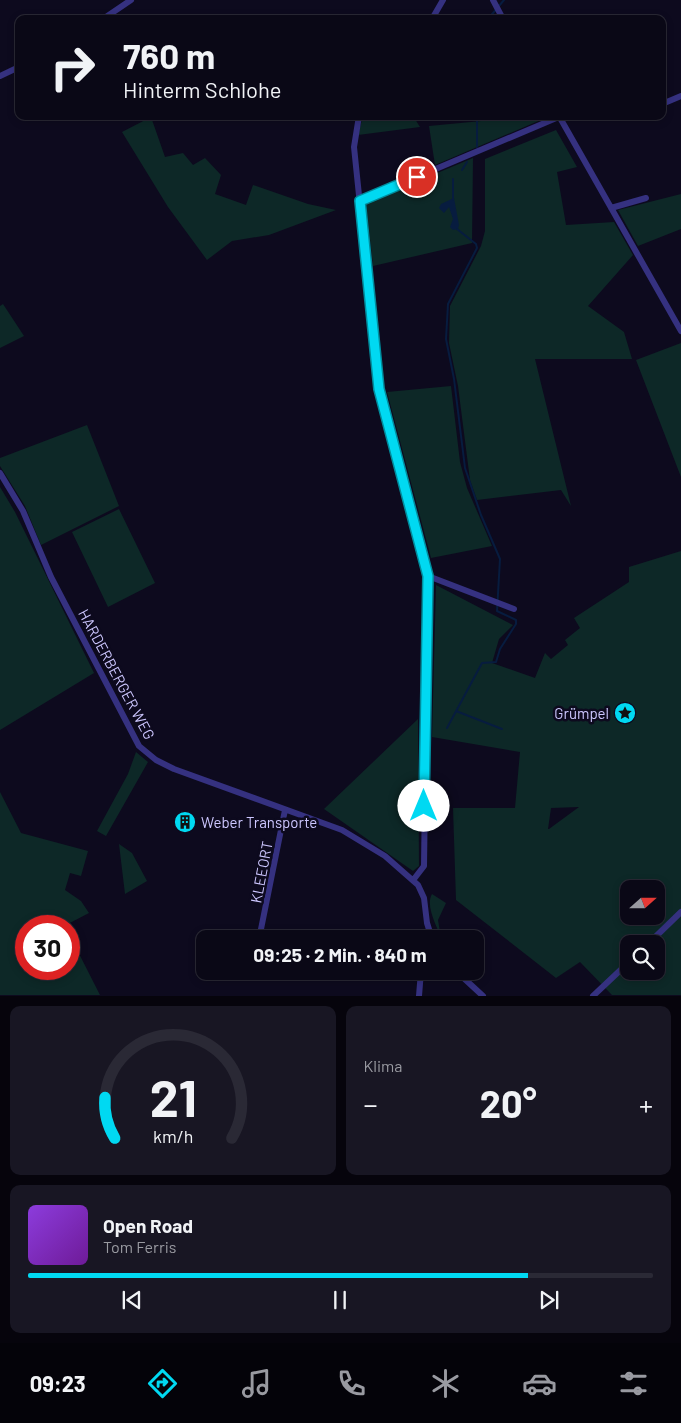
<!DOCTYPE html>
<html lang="de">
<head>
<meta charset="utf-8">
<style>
  body { margin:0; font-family:Barlow,sans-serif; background:#181623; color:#f1f3f6; height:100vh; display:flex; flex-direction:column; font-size:19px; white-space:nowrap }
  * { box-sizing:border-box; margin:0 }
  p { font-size:16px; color:#999aa1 }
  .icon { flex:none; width:28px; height:28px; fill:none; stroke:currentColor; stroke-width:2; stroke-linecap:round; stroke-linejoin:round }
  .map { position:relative; height:996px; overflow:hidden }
  .panel { display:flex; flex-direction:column; gap:10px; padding:10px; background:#06040c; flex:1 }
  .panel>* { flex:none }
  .banner { position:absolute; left:15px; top:15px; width:651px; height:105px; border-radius:10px; box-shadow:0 2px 8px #0003,0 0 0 1px #2a2935; background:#0a0816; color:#f1f3f6; overflow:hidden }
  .needle { width:32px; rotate:69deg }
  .tools { position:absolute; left:620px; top:880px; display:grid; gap:10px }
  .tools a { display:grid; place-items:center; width:45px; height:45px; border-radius:10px; background:#0a0816; box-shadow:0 2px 8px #0003,0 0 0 1px #2a2935; font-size:25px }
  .speed { position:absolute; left:15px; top:915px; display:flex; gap:10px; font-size:25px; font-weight:700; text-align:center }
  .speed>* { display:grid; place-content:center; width:65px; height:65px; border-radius:50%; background:#0a0816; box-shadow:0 2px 8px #0003,0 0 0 1px #2a2935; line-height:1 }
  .speed .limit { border:8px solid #d22; background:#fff; color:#111 }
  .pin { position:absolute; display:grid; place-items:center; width:42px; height:42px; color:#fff; margin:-21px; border:2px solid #fff; border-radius:50%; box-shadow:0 1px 5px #0007 }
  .me { position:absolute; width:55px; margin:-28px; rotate:0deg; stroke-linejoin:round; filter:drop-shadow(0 0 4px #0008) }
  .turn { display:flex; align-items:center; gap:18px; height:105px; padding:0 25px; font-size:22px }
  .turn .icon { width:65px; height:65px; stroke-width:2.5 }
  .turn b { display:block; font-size:35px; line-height:42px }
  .big { font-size:38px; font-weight:700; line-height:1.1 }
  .panel .widget { flex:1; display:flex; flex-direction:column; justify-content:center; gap:8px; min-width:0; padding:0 18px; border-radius:10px; background:#181623 }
  .panel .dial { align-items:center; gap:0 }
  .dial svg { height:130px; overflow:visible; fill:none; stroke:#2a2935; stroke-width:7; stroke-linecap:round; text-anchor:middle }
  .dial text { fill:#f1f3f6; stroke:none }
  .song { display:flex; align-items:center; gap:15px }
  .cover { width:60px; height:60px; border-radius:8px; background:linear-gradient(135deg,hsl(270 70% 55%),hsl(280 70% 35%)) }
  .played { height:5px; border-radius:2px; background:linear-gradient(90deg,#00d9f2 80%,#2a2935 80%) }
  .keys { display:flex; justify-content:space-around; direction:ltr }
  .heat { display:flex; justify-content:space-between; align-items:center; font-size:28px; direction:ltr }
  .panel .tiles { flex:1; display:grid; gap:10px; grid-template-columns:1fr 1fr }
  .widget:last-child { grid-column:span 2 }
  .trip { position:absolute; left:196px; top:930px; width:288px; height:50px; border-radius:10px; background:#0a0816; box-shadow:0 2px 8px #0003,0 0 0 1px #2a2935; font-weight:700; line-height:50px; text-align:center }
  .menu { display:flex; height:80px; justify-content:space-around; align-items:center; background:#040309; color:#999aa1 }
  .menu .icon { width:35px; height:35px }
  .menu .selected { color:#00d9f2 }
  .menu b { font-size:22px; color:#f1f3f6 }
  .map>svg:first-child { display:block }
  .green { fill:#0d2827; fill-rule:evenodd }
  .water { fill:#071c3f }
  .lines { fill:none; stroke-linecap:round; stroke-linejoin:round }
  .stream { stroke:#071c3f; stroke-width:2 }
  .minor { stroke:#353180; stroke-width:6 }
  .route-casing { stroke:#008d9d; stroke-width:12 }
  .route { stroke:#00d9f2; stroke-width:9 }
  .labels { text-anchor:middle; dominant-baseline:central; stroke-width:5; stroke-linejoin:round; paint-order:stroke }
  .street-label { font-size:15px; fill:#cdc7ff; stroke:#0d0a1e }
  .poi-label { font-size:15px; fill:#cdc7ff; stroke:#0d0a1e; text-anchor:end }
</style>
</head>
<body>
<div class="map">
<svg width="681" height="996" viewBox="0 0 681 996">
  <rect width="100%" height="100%" fill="#0d0a1e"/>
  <path class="green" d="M363,116h50l7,11 -62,8z
    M534,116h16l-115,49 -6,-39z
    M151,117l14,40 18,-4 10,12 12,-7 16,17 -6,19 31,11 7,-20 55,19 28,6 -67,25 -37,6 -25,19 -39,-53 -46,-75z
    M556,130l21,37 -20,5 9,53 48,-3 19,33 -45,51 36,26 8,27h-97l36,147 -10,-16 -84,10 -7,-20 -12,-94 -9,-43 1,-37 31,-60 4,-15v-72z
    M473,158l-1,85 -99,23 -7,-63z
    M681,194v35l-43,17 -20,-36z
    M3,304l21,32 -24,12v-42z
    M681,343v134l-45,-117z
    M451,386l9,76 7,26 25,58 -61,12 -44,-166z
    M87,425l32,81 -78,39 -16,-39 -25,-40v-8z
    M0,487l15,25 79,161 -94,57z
    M119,509l36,74 -47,24 -36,-75z
    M681,551v444h-69l-32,-33 -24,16 -100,-78 -3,-92h62l5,-56 -88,-15 4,-152 77,40 -14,14 -7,24 43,15 10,-25 6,6 17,-14 -3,-5 15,-12 -6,-10 55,-36v-15zM579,807l-30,22h-1l3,-21zM629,889h27v27h-27zM629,944h27v27h-27z
    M418,719l1,147 -6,5 -89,-62z
    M136,752l12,10 -42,74 -9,-5 31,-57z
    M0,792l21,41 67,18 -7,25 -11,-3 -5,17 16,11 8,12 -25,13h-38v43h43v-35l31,61h-100z
    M119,844l13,9 15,28 -22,13z
    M432,894l14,9 -8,17 3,18c-4,-12 -16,-32 -9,-44z"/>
  <path class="water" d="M454,198l5,27 -1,4 -5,1 -3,-3 3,-8 -4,-12 -5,6 -5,-5 2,-4z"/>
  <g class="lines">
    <path class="stream" d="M488,19l16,-19
      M477,147v-31
      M462,170l5,-8
      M453,200v-21
      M456,711l46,18
      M447,728l35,-65 14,-1 4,-13 16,-25v-4l-19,-9 3,-52 -19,-44 -16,-47 -11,-89 -8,-40 2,-35 29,-56 -1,-4 -19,-15"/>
    <path class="minor" d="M493,0l10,19
      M103,19l28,-19
      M432,19l11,-19
      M0,76l19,-9
      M662,104l19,-8
      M359,116l-5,31 25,242 49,187 -4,290 -10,13
      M559,116l122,215
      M360,201l201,-85
      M611,208l35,-10
      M0,473l23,38 28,66 88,169 17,14 18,9 168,61 43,26 33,29 6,13 3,25 5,16
      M428,576l86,33
      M259,939l26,-129
      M648,944l33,-32
      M456,971l27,25
      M419,996l2,-25
      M593,996l36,-34"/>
  </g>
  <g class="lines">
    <g class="route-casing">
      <path id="route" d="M417,177l-57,24 19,188 49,187 -4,230"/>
    </g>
    <use href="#route" class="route"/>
  </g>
  <defs>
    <g id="sight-disc" transform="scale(1.125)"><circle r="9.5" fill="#00d9f2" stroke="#0d0a1e"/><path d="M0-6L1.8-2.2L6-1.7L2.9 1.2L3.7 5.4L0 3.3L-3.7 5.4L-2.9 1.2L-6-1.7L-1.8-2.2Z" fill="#111"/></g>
    <g id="building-disc" transform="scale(1.125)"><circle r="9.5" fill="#00d9f2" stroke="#0d0a1e"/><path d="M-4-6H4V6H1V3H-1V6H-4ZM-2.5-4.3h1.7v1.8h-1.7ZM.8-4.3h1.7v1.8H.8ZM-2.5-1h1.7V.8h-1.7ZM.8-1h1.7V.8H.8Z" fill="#111"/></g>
  </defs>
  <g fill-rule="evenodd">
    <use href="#sight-disc" x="625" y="713"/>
    <use href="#building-disc" x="185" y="822"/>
  </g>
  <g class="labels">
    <g class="street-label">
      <text transform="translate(117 674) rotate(62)">HARDERBERGER WEG</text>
      <text transform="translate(261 872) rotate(-79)">KLEEORT</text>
    </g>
    <g class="poi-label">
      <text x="609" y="713">Grümpel</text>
      <text x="201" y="822" text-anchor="start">Weber Transporte</text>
    </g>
  </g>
</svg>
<div class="tools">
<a><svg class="needle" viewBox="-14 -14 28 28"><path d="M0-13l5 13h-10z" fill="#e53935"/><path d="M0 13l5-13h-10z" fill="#999aa1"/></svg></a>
<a><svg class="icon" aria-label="search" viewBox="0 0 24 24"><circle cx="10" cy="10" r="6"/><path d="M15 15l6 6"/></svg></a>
</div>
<div class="speed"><div class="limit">30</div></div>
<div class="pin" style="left:417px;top:177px;background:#d93025"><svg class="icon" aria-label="arrive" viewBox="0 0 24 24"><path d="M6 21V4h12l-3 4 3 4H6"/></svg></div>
<svg class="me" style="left:424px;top:806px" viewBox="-20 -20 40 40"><circle r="19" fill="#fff"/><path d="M0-13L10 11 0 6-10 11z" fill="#00d9f2"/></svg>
<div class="trip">09:25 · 2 Min. · 840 m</div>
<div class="banner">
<div class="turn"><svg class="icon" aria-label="right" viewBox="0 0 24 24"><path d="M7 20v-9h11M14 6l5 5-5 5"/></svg><div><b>760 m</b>Hinterm Schlohe</div></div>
</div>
</div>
<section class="panel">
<div class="tiles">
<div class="widget dial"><svg viewBox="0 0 100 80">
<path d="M14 69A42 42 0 1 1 86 69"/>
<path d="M14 69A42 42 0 0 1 8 44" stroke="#00d9f2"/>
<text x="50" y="56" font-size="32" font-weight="700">21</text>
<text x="50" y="72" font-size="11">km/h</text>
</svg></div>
<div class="widget"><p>Klima</p>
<div class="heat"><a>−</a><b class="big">20°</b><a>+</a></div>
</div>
<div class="widget">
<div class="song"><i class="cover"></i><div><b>Open Road</b><p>Tom Ferris</p></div></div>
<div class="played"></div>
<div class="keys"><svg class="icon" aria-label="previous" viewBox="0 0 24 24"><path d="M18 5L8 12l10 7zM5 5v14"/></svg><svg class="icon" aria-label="pause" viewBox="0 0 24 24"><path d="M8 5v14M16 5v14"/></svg><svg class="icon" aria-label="next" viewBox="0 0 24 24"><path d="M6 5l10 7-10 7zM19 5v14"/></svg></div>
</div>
</div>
</section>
<nav class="menu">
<b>09:23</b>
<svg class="icon selected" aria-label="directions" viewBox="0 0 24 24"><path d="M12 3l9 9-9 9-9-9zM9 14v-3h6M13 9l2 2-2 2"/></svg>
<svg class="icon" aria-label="music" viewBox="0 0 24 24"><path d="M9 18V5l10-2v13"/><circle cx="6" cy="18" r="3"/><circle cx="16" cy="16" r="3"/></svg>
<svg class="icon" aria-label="phone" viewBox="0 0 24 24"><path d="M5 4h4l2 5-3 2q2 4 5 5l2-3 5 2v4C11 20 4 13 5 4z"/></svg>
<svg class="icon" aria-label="climate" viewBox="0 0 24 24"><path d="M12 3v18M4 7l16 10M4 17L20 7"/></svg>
<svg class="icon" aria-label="car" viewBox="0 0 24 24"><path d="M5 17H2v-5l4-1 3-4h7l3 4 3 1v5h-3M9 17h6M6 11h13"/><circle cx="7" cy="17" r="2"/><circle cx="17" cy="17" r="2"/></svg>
<svg class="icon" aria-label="filters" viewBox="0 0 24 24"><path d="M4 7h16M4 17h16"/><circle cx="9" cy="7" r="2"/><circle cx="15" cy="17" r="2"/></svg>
</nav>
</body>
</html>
